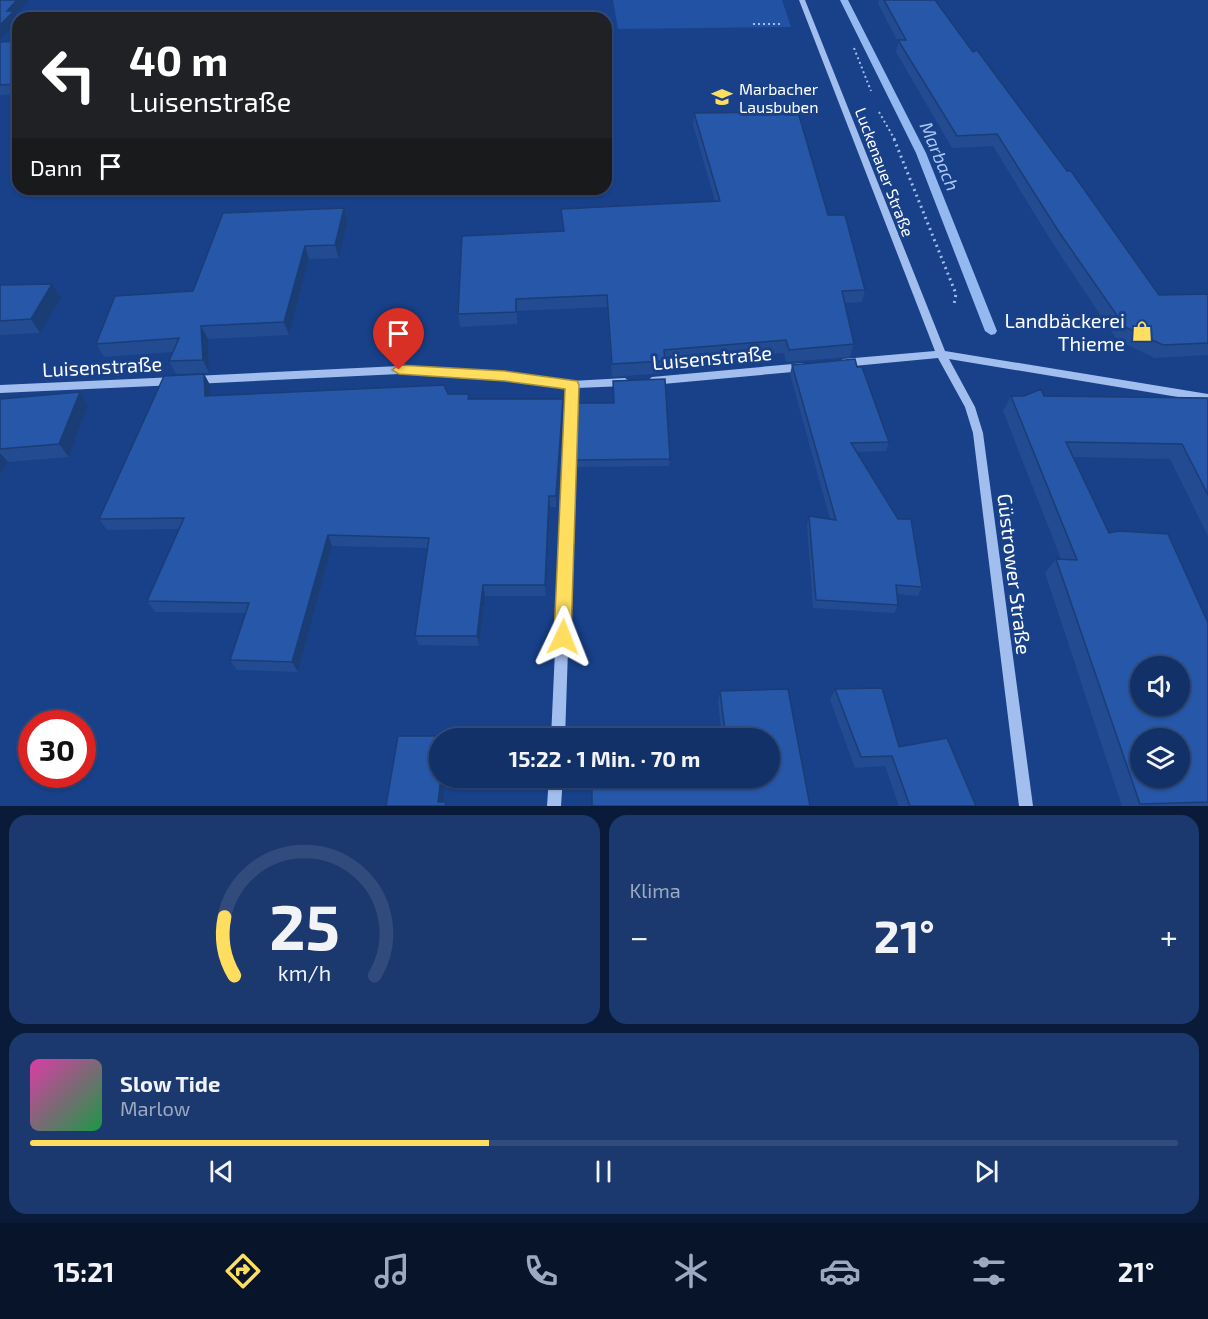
<!DOCTYPE html>
<html lang="de">
<head>
<meta charset="utf-8">
<style>
  body { margin:0; font-family:"Exo 2",sans-serif; background:#1b396e; color:#f1f3f6; height:100vh; display:flex; flex-direction:column; font-size:22px; white-space:nowrap }
  * { box-sizing:border-box; margin:0 }
  p { font-size:20px; color:#9ca9c0 }
  .icon { flex:none; width:33px; height:33px; fill:none; stroke:currentColor; stroke-width:2; stroke-linecap:round; stroke-linejoin:round }
  .map { position:relative; height:806px; overflow:hidden }
  .side { display:flex; flex-direction:column; gap:9px; padding:9px; background:#0a1b39; flex:1 }
  .side>* { flex:none }
  .top-card { position:absolute; left:12px; top:12px; width:600px; height:183px; border-radius:18px; box-shadow:0 2px 4px #0004,0 0 0 2px #314c7c; background:#202124; color:#fff; overflow:hidden }
  .controls { position:absolute; left:1130px; top:656px; display:grid; gap:12px }
  .controls a { display:grid; place-items:center; width:60px; height:60px; border-radius:50%; background:#123168; box-shadow:0 2px 4px #0004,0 0 0 2px #314c7c; font-size:30px }
  .speed { position:absolute; left:18px; top:710px; display:flex; gap:12px; font-size:30px; font-weight:700; text-align:center }
  .speed>* { display:grid; place-content:center; width:78px; height:78px; border-radius:50%; background:#123168; box-shadow:0 2px 4px #0004,0 0 0 2px #314c7c; line-height:1 }
  .speed .limit { border:9px solid #d22; background:#fff; color:#111 }
  .pin { position:absolute; display:grid; place-items:center; width:51px; height:51px; color:#fff; margin:-62px -26px; border-radius:50% 50% 50% 0; rotate:-45deg; box-shadow:0 0 6px #0007 }
  .pin .icon { rotate:45deg }
  .me { position:absolute; width:66px; margin:-33px; rotate:2deg; stroke-linejoin:round; filter:drop-shadow(0 0 4px #0008) }
  .turn { display:flex; align-items:center; gap:21px; height:126px; padding:0 18px; font-size:27px }
  .turn .icon { width:78px; height:78px; stroke-width:2.5 }
  .turn b { display:block; font-size:42px; line-height:51px }
  .then { display:flex; align-items:center; height:57px; padding:0 18px; background:#0003; gap:12px; font-size:22px }
  .big { font-size:45px; font-weight:700; line-height:1.1 }
  .side .tile { flex:1; display:flex; flex-direction:column; justify-content:center; gap:9px; min-width:0; padding:0 21px; border-radius:18px; background:#1b396e }
  .side .dial { align-items:center; gap:0 }
  .dial svg { height:156px; overflow:visible; fill:none; stroke:#314c7c; stroke-width:7; stroke-linecap:round; text-anchor:middle }
  .dial text { fill:#f1f3f6; stroke:none }
  .song { display:flex; align-items:center; gap:18px }
  .cover { width:72px; height:72px; border-radius:9px; background:linear-gradient(135deg,hsl(320 70% 55%),hsl(140 70% 35%)) }
  .played { height:6px; border-radius:3px; background:linear-gradient(90deg,#ffdd5e 40%,#314c7c 40%) }
  .keys { display:flex; justify-content:space-around; direction:ltr }
  .heat { display:flex; justify-content:space-between; align-items:center; font-size:33px; direction:ltr }
  .side .tiles { flex:1; display:grid; gap:9px; grid-template-columns:1fr 1fr }
  .tile:last-child { grid-column:span 2 }
  .trip { position:absolute; left:429px; top:728px; width:351px; height:60px; border-radius:30px; background:#123168; box-shadow:0 2px 4px #0004,0 0 0 2px #314c7c; font-weight:700; line-height:60px; text-align:center }
  .tab-bar { display:flex; height:96px; justify-content:space-around; align-items:center; background:#07142a; color:#9ca9c0 }
  .tab-bar .icon { width:42px; height:42px }
  .tab-bar .current { color:#ffdd5e }
  .tab-bar b { font-size:27px; color:#f1f3f6 }
  .map>svg:first-child { display:block }
  .green { fill:#2152a3 }
  .lines { fill:none; stroke-linecap:round; stroke-linejoin:round }
  .stream { fill:#94b8f0; fill-rule:evenodd }
  .path-far1 { stroke:#a2beee; stroke-width:2; stroke-dasharray:2 3; stroke-linecap:butt }
  .path { stroke:#a2beee; stroke-width:3; stroke-dasharray:2 4; stroke-linecap:butt }
  .minor { fill:#a2beee; fill-rule:evenodd }
  .wall { fill:#224b91 }
  .shaded-wall { fill:#1b3d76 }
  .building { fill:#2757a9; stroke:#1b3d76; stroke-width:1.5; fill-rule:evenodd }
  .route { fill:#ffdd5e; stroke:#a6903d; stroke-width:1.5 }
  .labels { text-anchor:middle; dominant-baseline:central; stroke-width:6; stroke-linejoin:round; paint-order:stroke }
  .far-poi-label { font-size:16px; fill:#fff; stroke:#18418a; text-anchor:start }
  .far-street-label { font-size:16px; fill:#fff; stroke:#18418a }
  .far-water-label { font-size:18px; font-style:italic; fill:#adc9f5; stroke:#18418a }
  .poi-label { font-size:20px; fill:#fff; stroke:#18418a; text-anchor:end }
  .street-label { font-size:20px; fill:#fff; stroke:#18418a }
</style>
</head>
<body>
<div class="map">
<svg width="1208" height="806" viewBox="0 0 1208 806">
  <rect width="100%" height="100%" fill="#18418a"/>
  <path class="green" d="M613,0h169l9,27 -173,2z"/>
  <g class="lines">
    <path class="stream" d="M840,0h8l78,153 71,178 -2,3 -4,1 -6,-4 -69,-178z"/>
    <path class="path-far1" d="M753,24h30
      M854,48l17,43
      M879,112l16,28"/>
    <path class="path" d="M894,139l62,155 -2,10"/>
    <path class="minor" d="M799,0h6l140,351 263,43v8l-259,-43 26,48 8,26 50,373h-14l-46,-373 -8,-26 -27,-49 -95,9 -5,-4 5,-4 92,-8z
      M804,363l5,4 -5,4 -152,14 -5,-4 5,-4z
      M399,366l106,6 67,9 53,-3 5,4 -5,4 -48,2 -12,350h-14l16,-350 -62,-8 -106,-6 -205,10 -5,-4 5,-4z
      M176,377l5,4 -5,4 -176,8v-8z
      M549,777h14l-2,29h-14z"/>
  </g>
  <path class="wall" d="M879,0h5l89,52 186,243 49,-1v61l-53,3 -38,-18 -64,-96 -60,-98 -41,2 -56,-96 2,-10 -20,-38z
    M18,41v53l-18,1v-53z
    M694,113l134,102 37,75 -3,12 -18,1 10,41 -4,13 -64,5 -2,-9 -119,10 -1,10 -52,4 -5,-70 -90,4v13l-57,3 -2,-13 105,-83 -2,-22 154,-8 -22,-76z
    M344,208l4,13 -9,37 -30,1 -20,76 -81,4 1,34 -33,1 -7,-13 4,-9 -69,5 -8,-13z
    M0,285l61,13 -21,35 -40,2z
    M792,365l65,2 32,75 -3,9 -29,1 65,135 -4,9 -21,-2 1,11 -4,8 -81,-5 -6,-83 2,-9 21,3 -40,-145z
    M204,374l6,11v11l238,-2 22,5 94,12 -8,96h-6l-4,89h-61l-6,50 -60,-1 -4,-9 13,-88 -96,-2 -34,126 -61,-2 -7,-10 16,-47 -91,-1 -8,-11 32,-72 -72,1 -8,-11z
    M613,381l57,78 -1,7 -92,1 -1,-7 38,-57z
    M80,392l8,13 -19,52 -61,5 -8,12v-75z
    M1011,396l197,2v138l-38,-77 -97,-2 36,76 99,90v183h-86l-77,-233 11,-14h5l-58,-148z
    M835,689l64,58 77,59h-77l-14,-40 -30,2 -25,-68z
    M720,691l50,47h-48l-4,-36z"/>
  <path class="shaded-wall" d="M17,0h12l-13,15 2,6 -18,19v-15l7,-14z
    M344,208l4,13 -9,37 -4,-13z
    M305,246l4,13 -20,76 -5,-13z
    M52,284l9,14 -21,35 -9,-14z
    M201,326l7,13 1,34 -6,-13z
    M204,374l6,11 1,22 -6,-11z
    M80,392l8,13 -19,52 -10,-13z
    M563,399l1,12 -8,96v-11z
    M0,453l8,9 -8,12z
    M549,496l1,11 -4,89 -1,-11z
    M328,535l4,11 -34,126 -6,-10z
    M483,585l2,11 -6,50 -2,-10z
    M441,777h4l-2,29 -5,-4z"/>
  <path class="building" d="M0,0h17l-10,11h7l-14,14z
    M884,0h51l38,52 4,-2 90,121h4l88,124 49,-1v49l-45,2 -38,-18 -66,-95 -62,-98 -40,2 -59,-96h8z
    M18,41v43l-18,1v-43z
    M798,112l30,103h17l20,75 -23,1 12,53 -65,6 -3,-10 -122,10 1,11 -53,3 -5,-69 -91,4v13l-58,2 4,-78 102,-5 -3,-22 159,-8 -26,-88z
    M344,208l-9,37 -30,1 -21,76 -83,4 2,34 -34,1 10,-23 -83,6 19,-48 78,-5 30,-78z
    M52,284l-21,35 -31,2v-36z
    M855,359l2,8h5l27,75 -38,1 47,76h13l11,68 -26,-2 2,20 -82,-5 -7,-84 27,4 -44,-155z
    M204,374l1,22 239,-11 4,9h21l-1,5h95l-7,97h-7l-4,89h-62l-6,51h-62l14,-98 -101,-3 -36,127 -62,-2 19,-57 -102,-2 37,-83 -85,1 65,-143z
    M665,379l5,80 -94,1 2,-57h36l-1,-22z
    M1041,389l3,7 164,2v97l-26,-51 -116,-2 43,91 10,-2 49,3 40,89v179l-68,2 -84,-245 21,1 -66,-164h13zM1140,666h39v39h-39zM1140,738h39v39h-39z
    M80,392l-21,52 -59,5v-50z
    M882,688l17,59 48,-9 29,68h-66l-18,-50 -31,1 -26,-68z
    M788,689l22,117h-218v-29h178v-39h-44l-6,-47z
    M398,736h46v2h-4v39h1l-3,25h8l-1,4h-59z"/>
  <path class="route" d="M399,365l106,6 72,10 2,4 -8,252 -2,6 -6,2 -6,-2 -3,-6 11,-248 -60,-8 -106,-7 -7,-4z"/>
  <defs>
    <g id="school-bare" transform="scale(1.62)"><path d="M0-5L7-2L0 1L-7-2ZM-4 1L0 2.5L4 1V4Q0 6-4 4Z" fill="#ffdd5e" stroke="#18418a" stroke-width="2.5" paint-order="stroke"/></g>
    <g id="shop-bare" transform="scale(1.62)"><path d="M-5-2.5h2.3a2.7 3.5 0 0 1 5.4 0H5L5.5 6h-11ZM-1.5-2.5h3a1.5 2.3 0 0 0-3 0Z" fill="#ffdd5e" stroke="#18418a" stroke-width="2.5" paint-order="stroke"/></g>
  </defs>
  <g fill-rule="evenodd">
    <use href="#school-bare" x="722" y="97"/>
    <use href="#shop-bare" x="1142" y="331"/>
  </g>
  <g class="labels">
    <g class="far-poi-label">
      <text x="739" y="88">Marbacher<tspan x="739" dy="18">Lausbuben</tspan></text>
    </g>
    <g class="far-street-label">
      <text transform="translate(885 172) rotate(69)">Luckenauer Straße</text>
    </g>
    <g class="far-water-label">
      <text transform="translate(940 156) rotate(67)">Marbach</text>
    </g>
    <g class="poi-label">
      <text x="1125" y="320">Landbäckerei<tspan x="1125" dy="23">Thieme</tspan></text>
    </g>
    <g class="street-label">
      <text transform="translate(712 357) rotate(-5)">Luisenstraße</text>
      <text transform="translate(102 366) rotate(-3)">Luisenstraße</text>
      <text transform="translate(1015 574) rotate(83)">Güstrower Straße</text>
    </g>
  </g>
</svg>
<div class="controls">
<a><svg class="icon" aria-label="sound" viewBox="0 0 24 24"><path d="M4 9h4l5-4v14l-5-4H4zM17 9q2 3 0 6"/></svg></a>
<a><svg class="icon" aria-label="layers" viewBox="0 0 24 24"><path d="M12 4l9 5-9 5-9-5zM3 14l9 5 9-5"/></svg></a>
</div>
<div class="speed"><div class="limit">30</div></div>
<div class="pin" style="left:399px;top:370px;background:#d93025"><svg class="icon" aria-label="arrive" viewBox="0 0 24 24"><path d="M6 21V4h12l-3 4 3 4H6"/></svg></div>
<svg class="me" style="left:563px;top:637px" viewBox="-20 -20 40 40"><path d="M0-17L14 15 0 8-14 15z" fill="#ffdd5e" stroke="#fff" stroke-width="4"/></svg>
<div class="trip">15:22 · 1 Min. · 70 m</div>
<div class="top-card">
<div class="turn"><svg class="icon" aria-label="left" viewBox="0 0 24 24"><path d="M17 20v-9H6M10 6l-5 5 5 5"/></svg><div><b>40 m</b>Luisenstraße</div></div>
<div class="then">Dann<svg class="icon" aria-label="arrive" viewBox="0 0 24 24"><path d="M6 21V4h12l-3 4 3 4H6"/></svg></div>
</div>
</div>
<section class="side">
<div class="tiles">
<div class="tile dial"><svg viewBox="0 0 100 80">
<path d="M14 69A42 42 0 1 1 86 69"/>
<path d="M14 69A42 42 0 0 1 9 39" stroke="#ffdd5e"/>
<text x="50" y="56" font-size="32" font-weight="700">25</text>
<text x="50" y="72" font-size="11">km/h</text>
</svg></div>
<div class="tile"><p>Klima</p>
<div class="heat"><a>−</a><b class="big">21°</b><a>+</a></div>
</div>
<div class="tile">
<div class="song"><i class="cover"></i><div><b>Slow Tide</b><p>Marlow</p></div></div>
<div class="played"></div>
<div class="keys"><svg class="icon" aria-label="previous" viewBox="0 0 24 24"><path d="M18 5L8 12l10 7zM5 5v14"/></svg><svg class="icon" aria-label="pause" viewBox="0 0 24 24"><path d="M8 5v14M16 5v14"/></svg><svg class="icon" aria-label="next" viewBox="0 0 24 24"><path d="M6 5l10 7-10 7zM19 5v14"/></svg></div>
</div>
</div>
</section>
<nav class="tab-bar">
<b>15:21</b>
<svg class="icon current" aria-label="directions" viewBox="0 0 24 24"><path d="M12 3l9 9-9 9-9-9zM9 14v-3h6M13 9l2 2-2 2"/></svg>
<svg class="icon" aria-label="music" viewBox="0 0 24 24"><path d="M9 18V5l10-2v13"/><circle cx="6" cy="18" r="3"/><circle cx="16" cy="16" r="3"/></svg>
<svg class="icon" aria-label="phone" viewBox="0 0 24 24"><path d="M5 4h4l2 5-3 2q2 4 5 5l2-3 5 2v4C11 20 4 13 5 4z"/></svg>
<svg class="icon" aria-label="climate" viewBox="0 0 24 24"><path d="M12 3v18M4 7l16 10M4 17L20 7"/></svg>
<svg class="icon" aria-label="car" viewBox="0 0 24 24"><path d="M5 17H2v-5l4-1 3-4h7l3 4 3 1v5h-3M9 17h6M6 11h13"/><circle cx="7" cy="17" r="2"/><circle cx="17" cy="17" r="2"/></svg>
<svg class="icon" aria-label="filters" viewBox="0 0 24 24"><path d="M4 7h16M4 17h16"/><circle cx="9" cy="7" r="2"/><circle cx="15" cy="17" r="2"/></svg>
<b>21°</b>
</nav>
</body>
</html>
